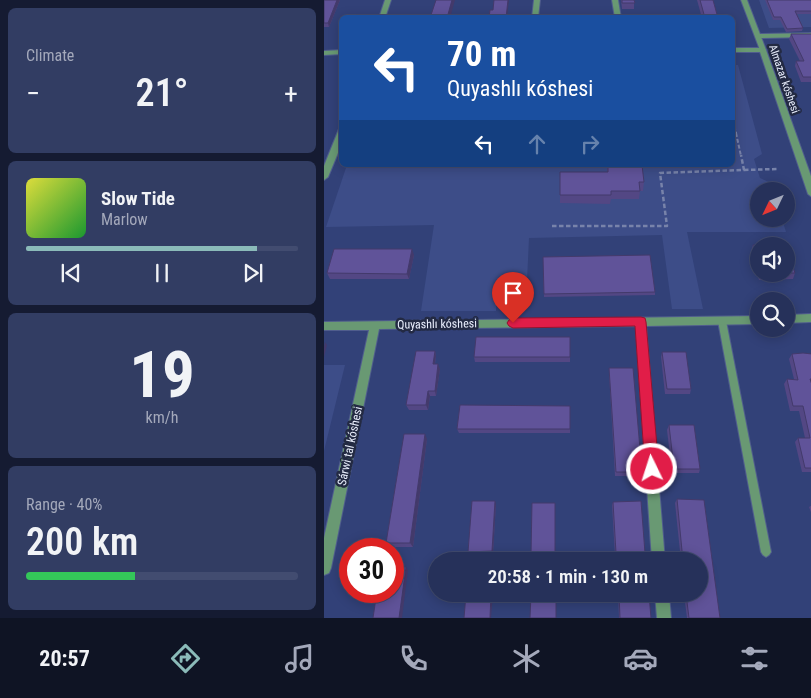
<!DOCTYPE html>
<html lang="en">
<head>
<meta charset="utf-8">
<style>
  body { margin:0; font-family:"Roboto Condensed",sans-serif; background:#323d63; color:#f1f3f6; height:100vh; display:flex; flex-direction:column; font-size:19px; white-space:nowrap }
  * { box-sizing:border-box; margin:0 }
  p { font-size:16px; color:#a4a9bb }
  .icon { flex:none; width:28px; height:28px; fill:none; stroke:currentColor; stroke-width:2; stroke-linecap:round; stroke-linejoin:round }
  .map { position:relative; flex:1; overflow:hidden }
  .side { display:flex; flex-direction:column; gap:8px; padding:8px; background:#151b32; width:324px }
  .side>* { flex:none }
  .hud { position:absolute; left:15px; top:15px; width:396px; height:152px; border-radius:8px; box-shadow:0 2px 12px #0003,0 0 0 1px #424c70; background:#1a4fa0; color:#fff; overflow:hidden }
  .needle { width:32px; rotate:227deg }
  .controls { position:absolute; left:426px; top:182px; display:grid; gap:10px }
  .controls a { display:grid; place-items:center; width:45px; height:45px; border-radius:50%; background:#26315a; box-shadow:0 2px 12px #0003,0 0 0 1px #424c70; font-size:25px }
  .speed { position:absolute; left:15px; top:538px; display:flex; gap:10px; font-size:25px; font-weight:700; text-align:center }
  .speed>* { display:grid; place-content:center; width:65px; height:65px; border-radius:50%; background:#26315a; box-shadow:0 2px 12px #0003,0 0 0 1px #424c70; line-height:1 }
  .speed .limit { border:8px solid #d22; background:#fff; color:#111 }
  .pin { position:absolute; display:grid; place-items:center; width:42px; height:42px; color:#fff; margin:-51px -21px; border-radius:50% 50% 50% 0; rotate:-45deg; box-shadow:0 0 5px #0007 }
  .pin .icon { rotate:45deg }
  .me { position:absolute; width:55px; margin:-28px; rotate:356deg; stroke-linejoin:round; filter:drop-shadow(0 0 4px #0008) }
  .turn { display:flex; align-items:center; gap:18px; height:105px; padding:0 25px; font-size:22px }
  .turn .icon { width:65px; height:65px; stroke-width:2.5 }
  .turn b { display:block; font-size:35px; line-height:42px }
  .lanes { display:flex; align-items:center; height:48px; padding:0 25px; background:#0003; justify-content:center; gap:25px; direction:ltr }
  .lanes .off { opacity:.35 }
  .big { font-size:38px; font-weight:600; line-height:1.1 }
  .side .widget { flex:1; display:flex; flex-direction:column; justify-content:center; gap:8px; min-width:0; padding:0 18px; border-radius:8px; background:#323d63 }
  .side .dial { align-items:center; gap:0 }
  .dial b { font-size:65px; line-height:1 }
  .song { display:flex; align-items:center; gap:15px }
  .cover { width:60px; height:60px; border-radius:8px; background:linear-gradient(135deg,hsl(60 70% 55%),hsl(130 70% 35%)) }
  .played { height:5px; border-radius:2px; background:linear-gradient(90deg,#8bbbb9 85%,#424c70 85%) }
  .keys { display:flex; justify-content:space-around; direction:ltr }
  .heat { display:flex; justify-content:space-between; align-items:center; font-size:28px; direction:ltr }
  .charge { height:8px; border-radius:4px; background:linear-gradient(90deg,#34c759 40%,#424c70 0) }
  .trip { position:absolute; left:104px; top:552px; width:280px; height:50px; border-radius:25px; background:#26315a; box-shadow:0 2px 12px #0003,0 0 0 1px #424c70; font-weight:600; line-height:50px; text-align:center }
  .menu { display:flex; height:80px; justify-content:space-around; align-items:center; background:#0f1424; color:#a4a9bb }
  .menu .icon { width:35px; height:35px }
  .menu .current { color:#8bbbb9 }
  .menu b { font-size:22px; color:#f1f3f6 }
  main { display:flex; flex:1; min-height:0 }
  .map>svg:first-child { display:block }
  .built { fill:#3d4d88 }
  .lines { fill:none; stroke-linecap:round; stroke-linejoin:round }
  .service-casing { stroke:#505d8d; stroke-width:2 }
  .pedestrian-casing { stroke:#505d8d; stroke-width:2 }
  .minor-casing { stroke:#505d8d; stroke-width:2 }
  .tertiary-casing { stroke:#505d8d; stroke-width:2 }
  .path-far1 { stroke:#7883aa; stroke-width:2; stroke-dasharray:4 2; stroke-linecap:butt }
  .path { stroke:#7883aa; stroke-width:2.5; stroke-dasharray:4.5 2.5; stroke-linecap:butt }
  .service { fill:#699973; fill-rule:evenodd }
  .pedestrian { fill:#699973; fill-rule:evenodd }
  .minor { fill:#699973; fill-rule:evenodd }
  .tertiary { fill:#699973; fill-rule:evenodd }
  .wall { fill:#534784 }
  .shaded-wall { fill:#433a6b }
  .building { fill:#605399; stroke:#433a6b }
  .route { fill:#e11d48; stroke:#92132f }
  .labels { text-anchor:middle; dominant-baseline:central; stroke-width:5; stroke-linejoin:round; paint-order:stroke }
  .far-street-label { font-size:11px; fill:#ebf0fe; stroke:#232a43 }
  .street-label { font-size:12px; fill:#ebf0fe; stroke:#232a43 }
</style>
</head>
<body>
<main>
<section class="side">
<div class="widget"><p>Climate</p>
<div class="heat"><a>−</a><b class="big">21°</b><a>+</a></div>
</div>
<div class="widget">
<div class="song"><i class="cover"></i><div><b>Slow Tide</b><p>Marlow</p></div></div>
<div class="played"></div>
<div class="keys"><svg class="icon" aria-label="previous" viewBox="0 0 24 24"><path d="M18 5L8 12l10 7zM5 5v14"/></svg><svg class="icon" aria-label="pause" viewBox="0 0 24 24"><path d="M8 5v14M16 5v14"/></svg><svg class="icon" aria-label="next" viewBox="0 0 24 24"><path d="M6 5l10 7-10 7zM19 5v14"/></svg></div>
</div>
<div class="widget dial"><b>19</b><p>km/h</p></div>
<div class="widget"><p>Range · 40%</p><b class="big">200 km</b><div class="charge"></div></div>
</section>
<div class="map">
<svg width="488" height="618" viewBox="0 0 488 618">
  <rect width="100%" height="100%" fill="#324178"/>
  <path class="built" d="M435,0h52v27l-42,1z
    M409,65h5l24,89 -8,5 6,19 11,5 2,8h-14v28h23l4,13h-99l16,77h-31l-10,-74 -133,3 -2,43h-30l-1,30h-75l13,-86 -108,2 21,-62h386z
    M0,365h21l-21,86z"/>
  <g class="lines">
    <g class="service-casing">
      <path id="service" d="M398,318l3,1 1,2 45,231 -2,3 -3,2 -3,-2 -2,-3 -43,-231 1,-2z"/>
    </g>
    <g class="pedestrian-casing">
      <path id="pedestrian" d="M488,33v4l-54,1 -3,-2 3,-2z"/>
    </g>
    <g class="minor-casing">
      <path id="minor" d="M61,0h6l-6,18h-6z
        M210,0h6l-2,18h-6z
        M288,0h6l3,18h-6z
        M417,0h6l19,50 -1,1 -5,-1z
        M15,129h3v14l-14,34 -4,3v-14z
        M488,314v8l-26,1v-8z
        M435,316v8l-113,2 19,235h-13l-16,-235 -257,3 -48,239 -2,5 -5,2v-37l45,-208h-45v-8z
        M331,594h14l2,24h-14z"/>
    </g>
    <g class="tertiary-casing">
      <path id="tertiary" d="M409,48h30l3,2 46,129v18l-4,-3 -48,-142h-27z
        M18,50v4l-18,1v-4z"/>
    </g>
    <path class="path-far1" d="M409,120l3,13h-3
      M412,133l5,23"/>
    <path class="path" d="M420,170l33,-1
      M228,226h115l-7,-53 84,-3 -3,-15"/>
    <use href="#service" class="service"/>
    <use href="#pedestrian" class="pedestrian"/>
    <use href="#minor" class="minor"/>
    <use href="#tertiary" class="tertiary"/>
  </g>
  <path class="wall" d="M0,0h16l-11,27h-5z
    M297,0h13v9h-12z
    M373,0h16l5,18h-16z
    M441,0h47v14h-15l6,14 -1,3 -16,1 -6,-12h-7z
    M467,34h21v48h-11l-6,-16 1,-5h4l-11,-22z
    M283,165h35l2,17 -1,9h-3l-1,8h-28l-1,5 -50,-1v-31h47z
    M429,245l6,1v28h27v-27l9,26 -2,6 -34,1 -8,-29z
    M90,255l-5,24h-79l-3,-6z
    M219,257l112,35v3l-111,2z
    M246,337v25h-95l-1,-5z
    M111,351l1,5 -1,8 5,5 -4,27h-6l-2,14h-19l-3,-5z
    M338,352l29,37 -1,5h-25l-4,-37z
    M468,354h20v118h-10l-7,-30 3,-4h7l-6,-27h-9l-6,-27 3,-5h7l-5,-20z
    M285,368l33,104 -1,4h-26l-6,-103z
    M246,406v27h-111l-2,-4z
    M345,425l31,44 -1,4h-27l-5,-43z
    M103,439l-14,108h-24l-3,-4z
    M353,499l43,119h-33l-3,-24h15v-33h-18l-6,-58z
    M289,502l32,51 -1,3h-29l-3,-51z
    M231,503v54h-24v-3z
    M172,504l-3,50 -24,1 -1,-3z
    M488,505v10l-3,-8z
    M294,594h31l2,24h-32z"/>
  <path class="shaded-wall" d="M13,0h3l-11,27 -1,-4z
    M128,0h3l-5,18h-3z
    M184,0h1l-2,18h-1z
    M88,249l2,6 -5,24 -2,-5z
    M1,342l2,3 -3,12v-9z
    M111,351l1,5 -2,13 -1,-5z
    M114,364l2,5 -4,27 -1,-5z
    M104,391l2,5 -2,14 -2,-5z
    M101,434l2,5 -14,108 -3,-4z
    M171,501l1,3 -3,50 -1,-3z
    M82,567l2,3 -6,48h-3z
    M167,594h2l-2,24h-1z"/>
  <path class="building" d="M0,0h13l-9,23h-4z
    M112,0h16l-5,18h-17z
    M170,0h14l-2,18h-17l1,-8h3z
    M298,0h12l1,3h-13z
    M376,0h13l5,18h-13z
    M443,0h45v11h-17l8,17 -16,1 -6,-12h-7z
    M467,34h21v43h-9l-7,-16h8z
    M284,165h34l2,17h-5l1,9h-29v4h-51v-23h48z
    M462,244v2h-27v21l-6,-22z
    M462,247l9,26h-9z
    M10,249h78l-5,25 -80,-1z
    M326,255l5,37 -111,2 -1,-37z
    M152,337h94v20h-96z
    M92,351h19l-2,13h5l-3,27h-7l-2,14h-20z
    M338,352h24l5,37h-24z
    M479,353l9,1v25h-2l2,6v83h-7l-7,-30h12l-7,-32h-10l-6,-27 11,1 -6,-26z
    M285,368h24l9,104h-26z
    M136,405l110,1v23h-113z
    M345,425h25l6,44h-26z
    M80,434h21l-15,109h-24z
    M353,499l27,1 16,118h-31l-3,-24h13v-33h-16z
    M148,501h23l-3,50 -24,1z
    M317,501l4,52h-29l-3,-51z
    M208,503h23v51h-24z
    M69,567h13l-7,51h-26l4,-27h16z
    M142,594h25l-1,24h-26z
    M207,594h25v24h-26z
    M295,594h30l2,24h-31z"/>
  <path class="route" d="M317,317l4,1 1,4 13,147 -2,5 -5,2 -5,-2 -2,-5 -10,-143 -122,2 -4,-2 -2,-3 2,-3 4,-2z"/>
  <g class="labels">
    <g class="far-street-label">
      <text transform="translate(460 79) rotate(71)">Almazar kóshesi</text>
    </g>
    <g class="street-label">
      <text transform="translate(113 324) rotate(-1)">Quyashlı kóshesi</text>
      <text transform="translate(26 446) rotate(-78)">Sárwi tal kóshesi</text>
    </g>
  </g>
</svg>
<div class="controls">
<a><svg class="needle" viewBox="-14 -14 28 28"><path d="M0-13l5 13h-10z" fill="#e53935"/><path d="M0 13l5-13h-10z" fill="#a4a9bb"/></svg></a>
<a><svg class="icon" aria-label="sound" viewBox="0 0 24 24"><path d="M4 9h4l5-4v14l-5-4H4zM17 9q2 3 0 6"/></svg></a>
<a><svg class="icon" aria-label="search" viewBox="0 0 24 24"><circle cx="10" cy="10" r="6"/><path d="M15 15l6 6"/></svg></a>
</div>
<div class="speed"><div class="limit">30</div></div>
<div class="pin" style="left:189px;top:323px;background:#d93025"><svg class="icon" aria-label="arrive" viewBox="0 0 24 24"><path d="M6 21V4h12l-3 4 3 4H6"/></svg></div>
<svg class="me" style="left:328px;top:469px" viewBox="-20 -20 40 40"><circle r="17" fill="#e11d48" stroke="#fff" stroke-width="3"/><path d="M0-11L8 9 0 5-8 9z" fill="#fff"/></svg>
<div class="trip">20:58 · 1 min · 130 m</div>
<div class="hud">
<div class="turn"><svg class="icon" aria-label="left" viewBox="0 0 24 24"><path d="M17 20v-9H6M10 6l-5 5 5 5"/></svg><div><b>70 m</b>Quyashlı kóshesi</div></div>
<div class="lanes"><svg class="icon" aria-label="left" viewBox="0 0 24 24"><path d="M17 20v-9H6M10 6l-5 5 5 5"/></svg><svg class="icon off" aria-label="ahead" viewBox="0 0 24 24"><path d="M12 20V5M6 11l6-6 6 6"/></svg><svg class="icon off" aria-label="right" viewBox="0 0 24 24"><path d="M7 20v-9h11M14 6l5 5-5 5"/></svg></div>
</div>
</div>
</main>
<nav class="menu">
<b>20:57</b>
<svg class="icon current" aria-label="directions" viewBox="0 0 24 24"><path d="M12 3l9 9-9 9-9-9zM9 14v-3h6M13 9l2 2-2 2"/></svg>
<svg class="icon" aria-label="music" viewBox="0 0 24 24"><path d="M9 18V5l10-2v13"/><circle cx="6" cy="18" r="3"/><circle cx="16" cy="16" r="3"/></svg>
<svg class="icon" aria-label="phone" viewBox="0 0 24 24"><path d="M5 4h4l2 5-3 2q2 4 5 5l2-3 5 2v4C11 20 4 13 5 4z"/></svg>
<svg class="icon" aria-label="climate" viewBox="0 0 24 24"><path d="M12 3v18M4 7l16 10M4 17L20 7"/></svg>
<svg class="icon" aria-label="car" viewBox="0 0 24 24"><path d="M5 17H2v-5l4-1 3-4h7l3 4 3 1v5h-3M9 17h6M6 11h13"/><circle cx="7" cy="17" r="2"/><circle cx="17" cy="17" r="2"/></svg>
<svg class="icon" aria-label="filters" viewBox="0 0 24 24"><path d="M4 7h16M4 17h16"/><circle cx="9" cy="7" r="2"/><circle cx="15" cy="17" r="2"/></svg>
</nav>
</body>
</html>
